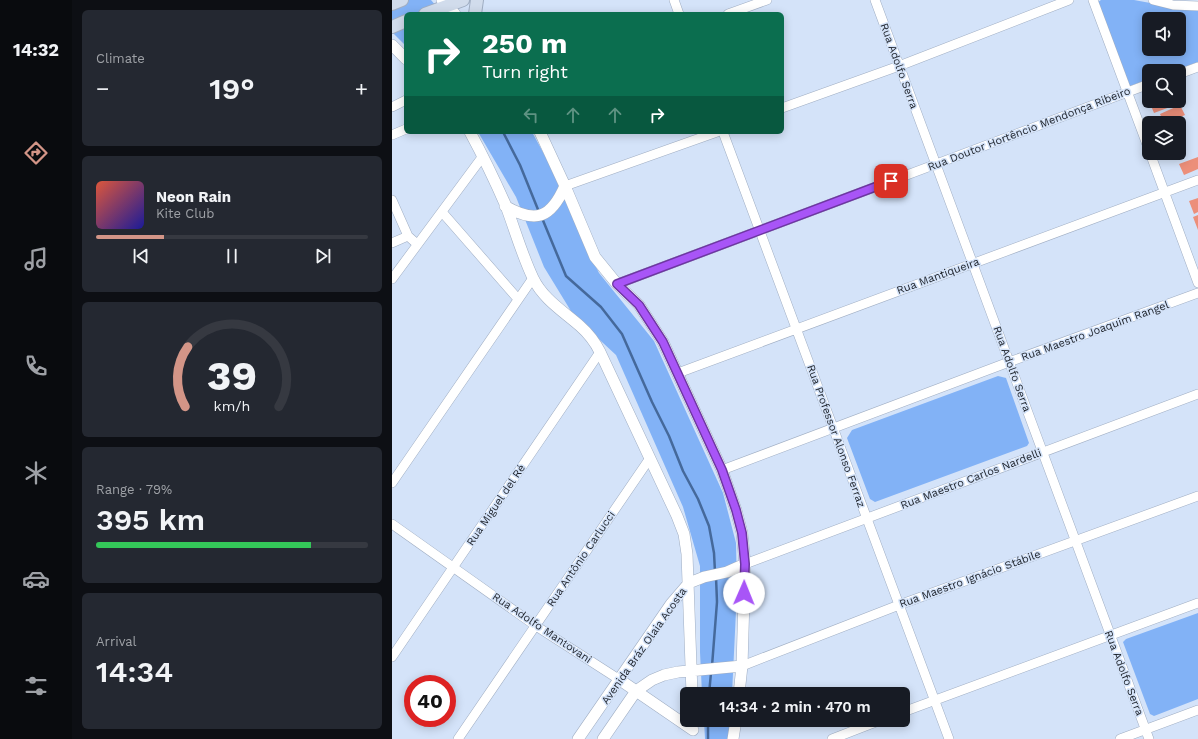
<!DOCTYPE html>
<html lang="en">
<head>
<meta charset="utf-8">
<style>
  body { margin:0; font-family:"Work Sans",sans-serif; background:#242831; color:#f1f3f6; height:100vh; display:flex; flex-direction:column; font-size:15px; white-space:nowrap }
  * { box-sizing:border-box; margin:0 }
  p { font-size:13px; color:#9ea1a6 }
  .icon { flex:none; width:22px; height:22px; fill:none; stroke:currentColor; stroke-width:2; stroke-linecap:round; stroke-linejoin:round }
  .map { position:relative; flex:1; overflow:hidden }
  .sheet { display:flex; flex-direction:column; gap:10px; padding:10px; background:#0d0f14; width:320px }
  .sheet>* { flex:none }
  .banner { position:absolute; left:12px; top:12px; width:380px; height:122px; border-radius:6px; box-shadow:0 2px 10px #0003; background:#0b6e4f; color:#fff; overflow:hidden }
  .tools { position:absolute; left:750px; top:12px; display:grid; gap:8px }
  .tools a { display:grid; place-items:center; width:44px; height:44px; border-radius:6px; background:#171b24; box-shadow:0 2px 10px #0003; font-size:20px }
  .speed { position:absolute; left:12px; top:675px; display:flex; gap:8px; font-size:20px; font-weight:700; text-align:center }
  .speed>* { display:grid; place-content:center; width:52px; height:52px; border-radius:50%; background:#171b24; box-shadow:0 2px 10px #0003; line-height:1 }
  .speed .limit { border:6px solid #d22; background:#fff; color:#111 }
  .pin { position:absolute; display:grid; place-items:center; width:34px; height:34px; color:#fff; margin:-17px; border-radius:8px; box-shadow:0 2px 6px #0006 }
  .me { position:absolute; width:44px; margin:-22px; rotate:1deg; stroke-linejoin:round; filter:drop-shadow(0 0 3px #0008) }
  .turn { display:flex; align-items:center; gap:14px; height:84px; padding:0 12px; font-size:18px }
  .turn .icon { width:52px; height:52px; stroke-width:2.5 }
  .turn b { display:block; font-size:28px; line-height:34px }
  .lanes { display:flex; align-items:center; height:38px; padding:0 12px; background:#0003; justify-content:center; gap:20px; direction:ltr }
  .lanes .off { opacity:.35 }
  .big { font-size:30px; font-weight:600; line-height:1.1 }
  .sheet .widget { flex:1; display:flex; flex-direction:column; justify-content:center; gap:6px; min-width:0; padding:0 14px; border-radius:6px; background:#242831 }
  .sheet .dial { align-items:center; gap:0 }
  .dial svg { height:104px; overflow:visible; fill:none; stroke:#363941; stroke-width:7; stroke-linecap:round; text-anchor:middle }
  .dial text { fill:#f1f3f6; stroke:none }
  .song { display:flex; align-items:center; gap:12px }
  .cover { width:48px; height:48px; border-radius:6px; background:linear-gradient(135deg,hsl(10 70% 55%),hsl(240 70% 35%)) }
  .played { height:4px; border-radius:2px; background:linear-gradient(90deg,#d39587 25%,#363941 25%) }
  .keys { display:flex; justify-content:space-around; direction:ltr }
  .heat { display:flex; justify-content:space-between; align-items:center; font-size:22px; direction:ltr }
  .charge { height:6px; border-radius:3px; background:linear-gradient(90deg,#34c759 79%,#363941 0) }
  .trip { position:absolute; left:288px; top:687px; width:230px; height:40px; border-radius:6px; background:#171b24; box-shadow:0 2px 10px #0003; font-weight:600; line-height:40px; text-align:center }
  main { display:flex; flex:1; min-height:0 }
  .dock { display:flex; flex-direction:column; width:72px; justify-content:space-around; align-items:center; background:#090b0e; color:#9ea1a6 }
  .dock .icon { width:28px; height:28px }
  .dock .active { color:#d39587 }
  .dock b { font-size:18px; color:#f1f3f6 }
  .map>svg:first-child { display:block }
  .green { fill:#82b2f6; fill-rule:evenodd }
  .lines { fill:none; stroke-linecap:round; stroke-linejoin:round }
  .stream { stroke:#45699b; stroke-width:2.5 }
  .building { fill:#ec8f7a }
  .minor-casing { stroke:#a0aec3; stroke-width:10 }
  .tertiary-casing { stroke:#a0aec3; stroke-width:12 }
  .secondary-casing { stroke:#a0aec3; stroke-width:14 }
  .minor { stroke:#fff; stroke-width:9 }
  .tertiary { stroke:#fff; stroke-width:11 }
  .secondary { stroke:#d1dcec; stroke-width:12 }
  .route-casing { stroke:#6d37a1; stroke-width:10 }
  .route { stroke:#a855f7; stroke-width:7 }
  .labels { text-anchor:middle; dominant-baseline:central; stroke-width:3; stroke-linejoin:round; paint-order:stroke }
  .street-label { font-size:11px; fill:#1e232b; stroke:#d4e3f9 }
</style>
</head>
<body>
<main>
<nav class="dock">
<b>14:32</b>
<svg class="icon active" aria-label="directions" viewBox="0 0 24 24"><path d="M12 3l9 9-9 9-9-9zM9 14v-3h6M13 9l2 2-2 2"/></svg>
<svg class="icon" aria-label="music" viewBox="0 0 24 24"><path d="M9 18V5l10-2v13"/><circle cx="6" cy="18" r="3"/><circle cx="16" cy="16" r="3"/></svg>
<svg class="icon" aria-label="phone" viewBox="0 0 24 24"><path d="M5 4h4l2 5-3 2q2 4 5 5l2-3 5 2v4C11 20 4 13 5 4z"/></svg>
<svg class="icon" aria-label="climate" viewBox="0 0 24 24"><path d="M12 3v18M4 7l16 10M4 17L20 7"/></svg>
<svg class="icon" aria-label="car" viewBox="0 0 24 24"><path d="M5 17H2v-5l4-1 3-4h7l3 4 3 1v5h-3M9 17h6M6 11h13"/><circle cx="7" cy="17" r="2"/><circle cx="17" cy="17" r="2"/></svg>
<svg class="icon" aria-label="filters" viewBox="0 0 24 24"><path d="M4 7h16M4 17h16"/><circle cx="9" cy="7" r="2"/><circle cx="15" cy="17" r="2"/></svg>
</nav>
<section class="sheet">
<div class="widget"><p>Climate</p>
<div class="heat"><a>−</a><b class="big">19°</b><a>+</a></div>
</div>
<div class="widget">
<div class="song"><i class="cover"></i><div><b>Neon Rain</b><p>Kite Club</p></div></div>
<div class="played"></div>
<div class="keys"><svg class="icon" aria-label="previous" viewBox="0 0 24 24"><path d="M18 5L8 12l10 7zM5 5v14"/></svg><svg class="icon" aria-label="pause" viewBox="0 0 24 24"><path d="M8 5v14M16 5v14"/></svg><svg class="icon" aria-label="next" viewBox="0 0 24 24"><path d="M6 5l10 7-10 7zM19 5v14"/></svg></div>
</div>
<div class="widget dial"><svg viewBox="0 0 100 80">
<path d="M14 69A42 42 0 1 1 86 69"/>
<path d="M14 69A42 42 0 0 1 16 23" stroke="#d39587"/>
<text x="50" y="56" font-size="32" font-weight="700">39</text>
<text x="50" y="72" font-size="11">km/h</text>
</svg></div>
<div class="widget"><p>Range · 79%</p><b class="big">395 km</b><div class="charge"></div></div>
<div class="widget"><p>Arrival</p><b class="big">14:34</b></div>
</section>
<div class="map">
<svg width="806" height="739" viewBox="0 0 806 739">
  <rect width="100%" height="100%" fill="#d4e3f9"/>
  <path class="green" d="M0,0h39l12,14h-37v32l-14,-14z
    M709,0h33l38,7 26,1v54l-25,9h-24v8l-19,7 -32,-84zM757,19h30v30h-30z
    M86,132h54l18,33 28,65 21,43 55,68 69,152 13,50 1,47 -5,104h-30l-2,-42v-86l-17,-59 -67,-152 -42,-39 -30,-49 -28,-70z
    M606,376l8,2 23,65 -2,3 -152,56 -5,-3 -23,-61 5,-8z
    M806,613v86l-44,17 -4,-2 -27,-72 3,-3z
    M312,720h26l-1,19h-24z"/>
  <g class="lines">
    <path class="stream" d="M111,132l17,33 19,47
      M150,218l24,58 35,31 21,27 30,68 17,34 14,35 15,28 11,27 5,27 1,19
      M320,666l5,-64 -1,-25
      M317,694l2,-21
      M316,739v-19"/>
  </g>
  <path class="building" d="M789,89l5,12 -32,12 -5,-12h30v-11z
    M788,105l5,10 -18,8h-3l-4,-9z
    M787,120l3,6 -3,1v-4h-8z
    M806,157v12l-14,6 -5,-11z
    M806,198v14l-4,2 -5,-13z
    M806,215v15l-5,-13z"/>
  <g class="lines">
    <g class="minor-casing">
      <path id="minor" d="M282,0l5,14
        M483,0l274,739
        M701,0l56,150
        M761,0l20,5 25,1
        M336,14l39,-14
        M787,74l19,-7
        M0,107l14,-7
        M390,108l117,-42 170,-66
        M331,132l226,607
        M0,135l14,-6
        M758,153l48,130
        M173,186l152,-54
        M0,200l16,36 9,8
        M50,212l76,87
        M0,243l16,-7
        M0,279l91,-123
        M225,284l532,-200
        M286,373l520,-193
        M330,470l287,-108 189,-69
        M0,483l141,-205
        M0,524l144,102 84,54
        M353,564l453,-170
        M0,657l208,-305
        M350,666l157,-61 299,-109
        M511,712l295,-109
        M66,739l192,-281
        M440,739l49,-19
        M728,739l78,-29"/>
    </g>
    <g class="tertiary-casing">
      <path id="tertiary" d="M50,0l13,14
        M0,45l14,14
        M78,132c13,24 25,49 36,74 9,24 16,49 27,72 10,21 30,33 47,48 8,7 15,16 20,26l77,164 7,18 3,20 5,140
        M148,132l25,54 30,71 22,27 22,21 24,37 59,128 14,40 6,23 3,31 -3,102 -3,28
        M113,206c31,18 46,12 60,-20
        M228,680l73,50
        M186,739l93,-135 18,-21 15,-6 23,-5 18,-8
        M211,739l33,-48 16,-11 12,-5 14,-3 64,-6
        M341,739l3,-19"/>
    </g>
    <g class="secondary-casing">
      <path id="secondary" d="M0,4l10,-4
        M33,14l38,-14
        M83,14l2,-14
        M0,27l14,-6"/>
    </g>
    <use href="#minor" class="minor"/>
    <use href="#tertiary" class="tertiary"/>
    <use href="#secondary" class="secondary"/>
  </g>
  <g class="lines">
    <g class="route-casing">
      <path id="route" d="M352,593l1,-29 -3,-31 -6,-23 -14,-40 -59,-128 -24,-37 -22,-21 274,-103"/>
    </g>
    <use href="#route" class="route"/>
  </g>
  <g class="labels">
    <g class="street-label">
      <text transform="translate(507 66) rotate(70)">Rua Adolfo Serra</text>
      <text transform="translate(637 129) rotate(-21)">Rua Doutor Hortêncio Mendonça Ribeiro</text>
      <text transform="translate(546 276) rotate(-20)">Rua Mantiqueira</text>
      <text transform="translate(703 331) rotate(-20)">Rua Maestro Joaquim Rangel</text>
      <text transform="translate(620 369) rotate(70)">Rua Adolfo Serra</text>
      <text transform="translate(444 436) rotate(70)">Rua Professor Alonso Ferraz</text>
      <text transform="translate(579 479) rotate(-21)">Rua Maestro Carlos Nardelli</text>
      <text transform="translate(104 505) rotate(-56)">Rua Miguel del Ré</text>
      <text transform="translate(189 559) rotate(-56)">Rua Antônio Carlucci</text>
      <text transform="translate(578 579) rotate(-20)">Rua Maestro Ignácio Stábile</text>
      <text transform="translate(150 628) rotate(34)">Rua Adolfo Mantovani</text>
      <text transform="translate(252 646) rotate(-55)">Avenida Bráz Olaia Acosta</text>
      <text transform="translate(732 673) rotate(69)">Rua Adolfo Serra</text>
    </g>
  </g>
</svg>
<div class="tools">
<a><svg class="icon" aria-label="sound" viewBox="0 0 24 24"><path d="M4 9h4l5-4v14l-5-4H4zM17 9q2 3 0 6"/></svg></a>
<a><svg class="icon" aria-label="search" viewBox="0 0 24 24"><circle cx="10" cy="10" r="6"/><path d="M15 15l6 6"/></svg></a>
<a><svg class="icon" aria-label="layers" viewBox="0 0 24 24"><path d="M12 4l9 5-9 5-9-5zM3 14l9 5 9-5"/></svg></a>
</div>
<div class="speed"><div class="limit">40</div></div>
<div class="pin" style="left:499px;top:181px;background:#d93025"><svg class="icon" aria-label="arrive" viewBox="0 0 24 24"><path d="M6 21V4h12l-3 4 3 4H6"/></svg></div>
<svg class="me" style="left:352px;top:593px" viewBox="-20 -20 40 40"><circle r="19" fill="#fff"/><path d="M0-13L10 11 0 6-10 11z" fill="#a855f7"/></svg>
<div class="trip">14:34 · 2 min · 470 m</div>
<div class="banner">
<div class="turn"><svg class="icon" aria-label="right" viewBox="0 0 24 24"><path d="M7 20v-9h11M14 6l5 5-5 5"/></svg><div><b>250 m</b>Turn right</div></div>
<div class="lanes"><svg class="icon off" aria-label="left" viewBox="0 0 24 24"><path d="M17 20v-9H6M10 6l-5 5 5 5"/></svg><svg class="icon off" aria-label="ahead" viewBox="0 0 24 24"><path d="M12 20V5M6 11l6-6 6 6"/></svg><svg class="icon off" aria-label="ahead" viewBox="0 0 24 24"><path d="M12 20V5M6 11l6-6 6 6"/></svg><svg class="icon" aria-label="right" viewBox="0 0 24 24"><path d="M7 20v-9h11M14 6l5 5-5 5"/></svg></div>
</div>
</div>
</main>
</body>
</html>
